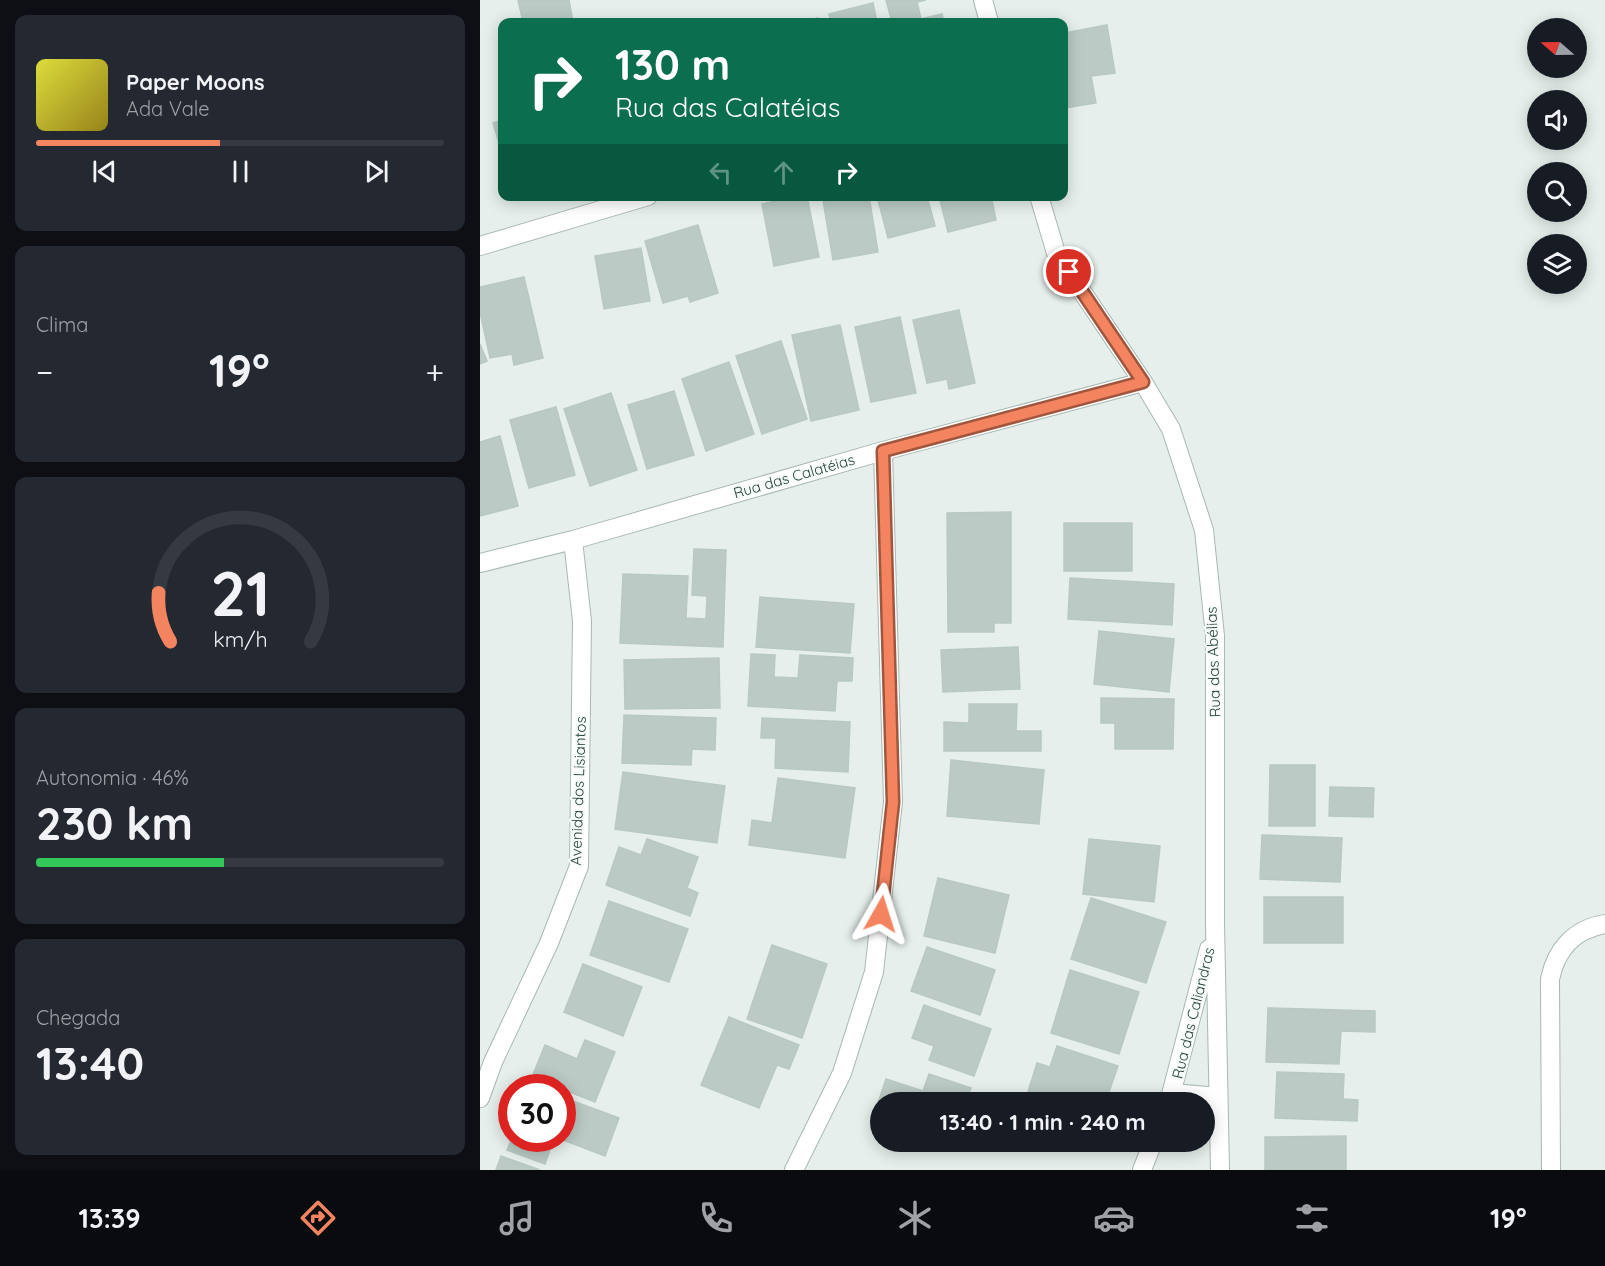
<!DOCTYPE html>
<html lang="pt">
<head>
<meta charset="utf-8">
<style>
  body { margin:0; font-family:Quicksand,sans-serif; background:#242831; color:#f1f3f6; height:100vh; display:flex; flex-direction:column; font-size:22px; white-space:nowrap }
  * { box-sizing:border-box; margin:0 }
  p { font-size:20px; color:#9ea1a6 }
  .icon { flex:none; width:33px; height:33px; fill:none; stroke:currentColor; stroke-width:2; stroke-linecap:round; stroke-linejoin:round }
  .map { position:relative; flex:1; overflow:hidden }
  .panel { display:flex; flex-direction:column; gap:15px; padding:15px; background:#0d0f14; width:480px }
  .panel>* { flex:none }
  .guide { position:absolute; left:18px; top:18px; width:570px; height:183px; border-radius:12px; box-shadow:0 3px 15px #0003; background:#0b6e4f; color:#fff; overflow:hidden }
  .needle { width:39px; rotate:290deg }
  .buttons { position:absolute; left:1047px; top:18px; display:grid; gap:12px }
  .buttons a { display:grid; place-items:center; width:60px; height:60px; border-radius:50%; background:#171b24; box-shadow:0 3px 15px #0003; font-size:30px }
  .speed { position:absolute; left:18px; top:1074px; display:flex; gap:12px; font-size:30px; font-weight:700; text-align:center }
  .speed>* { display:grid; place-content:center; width:78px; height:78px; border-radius:50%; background:#171b24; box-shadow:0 3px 15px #0003; line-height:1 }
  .speed .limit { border:9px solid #d22; background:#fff; color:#111 }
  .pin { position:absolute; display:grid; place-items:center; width:51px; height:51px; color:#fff; margin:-26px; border:3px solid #fff; border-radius:50%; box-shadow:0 2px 6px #0007 }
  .me { position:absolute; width:66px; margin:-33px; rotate:6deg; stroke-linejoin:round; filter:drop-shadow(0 0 4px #0008) }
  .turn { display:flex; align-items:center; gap:21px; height:126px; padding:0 18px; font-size:27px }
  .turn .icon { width:78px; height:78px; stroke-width:2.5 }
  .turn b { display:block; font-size:42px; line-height:51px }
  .lanes { display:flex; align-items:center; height:57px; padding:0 18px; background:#0003; justify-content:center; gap:30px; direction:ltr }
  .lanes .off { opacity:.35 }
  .big { font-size:45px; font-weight:800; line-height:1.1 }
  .panel .widget { flex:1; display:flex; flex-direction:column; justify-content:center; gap:9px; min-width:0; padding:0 21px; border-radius:12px; background:#242831 }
  .panel .dial { align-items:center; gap:0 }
  .dial svg { height:156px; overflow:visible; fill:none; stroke:#363941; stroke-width:7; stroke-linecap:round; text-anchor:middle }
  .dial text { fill:#f1f3f6; stroke:none }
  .song { display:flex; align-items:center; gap:18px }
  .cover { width:72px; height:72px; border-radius:9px; background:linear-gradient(135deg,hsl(60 70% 55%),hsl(50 70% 35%)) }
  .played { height:6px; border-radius:3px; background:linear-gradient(90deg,#f4845f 45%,#363941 45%) }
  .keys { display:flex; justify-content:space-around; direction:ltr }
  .heat { display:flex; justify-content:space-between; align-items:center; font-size:33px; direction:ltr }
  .charge { height:9px; border-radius:4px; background:linear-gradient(90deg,#34c759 46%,#363941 0) }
  .trip { position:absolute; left:390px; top:1092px; width:345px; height:60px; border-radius:30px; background:#171b24; box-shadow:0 3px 15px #0003; font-weight:800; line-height:60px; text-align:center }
  .tabs { display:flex; height:96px; justify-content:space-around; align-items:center; background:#090b0e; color:#9ea1a6 }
  .tabs .icon { width:42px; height:42px }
  .tabs .selected { color:#f4845f }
  .tabs b { font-size:27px; color:#f1f3f6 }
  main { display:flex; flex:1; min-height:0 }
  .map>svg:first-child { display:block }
  .building { fill:#bbcac4; stroke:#b8c9c2; stroke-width:1.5 }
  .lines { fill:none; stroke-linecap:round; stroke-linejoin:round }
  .minor-casing { stroke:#a8b8b2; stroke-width:20 }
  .minor { stroke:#fff; stroke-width:18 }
  .route-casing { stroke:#9f563e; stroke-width:15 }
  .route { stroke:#f4845f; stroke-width:10 }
  .labels { text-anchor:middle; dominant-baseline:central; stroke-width:4.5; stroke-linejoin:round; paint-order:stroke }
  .street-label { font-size:15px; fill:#24423a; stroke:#f7fbf9 }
</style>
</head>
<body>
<main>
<section class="panel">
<div class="widget">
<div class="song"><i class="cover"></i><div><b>Paper Moons</b><p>Ada Vale</p></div></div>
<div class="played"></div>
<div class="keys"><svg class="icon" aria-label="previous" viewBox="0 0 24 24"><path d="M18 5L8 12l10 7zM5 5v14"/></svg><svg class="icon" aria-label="pause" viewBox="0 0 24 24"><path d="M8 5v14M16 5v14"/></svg><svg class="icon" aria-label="next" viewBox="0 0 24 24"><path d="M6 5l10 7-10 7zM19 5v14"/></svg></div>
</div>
<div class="widget"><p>Clima</p>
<div class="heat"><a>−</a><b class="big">19°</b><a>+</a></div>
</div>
<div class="widget dial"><svg viewBox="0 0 100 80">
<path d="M14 69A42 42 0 1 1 86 69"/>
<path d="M14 69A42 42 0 0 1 8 44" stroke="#f4845f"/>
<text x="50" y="56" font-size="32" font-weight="700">21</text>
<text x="50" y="72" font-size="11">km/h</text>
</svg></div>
<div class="widget"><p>Autonomia · 46%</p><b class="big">230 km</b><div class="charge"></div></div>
<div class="widget"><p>Chegada</p><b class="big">13:40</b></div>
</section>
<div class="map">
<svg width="1125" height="1170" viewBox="0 0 1125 1170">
  <rect width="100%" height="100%" fill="#e6efeb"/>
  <path class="building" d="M38,0h51l4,22h-50z
    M406,0h40l-9,2 4,17 21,-5 2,8h-52z
    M393,3l4,19h-46l-2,-8z
    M338,18l1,4h-18z
    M627,25l8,48 -24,3 5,27 -32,5v-75z
    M22,120v33l-9,-30z
    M318,196h9l12,61 -45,9 -12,-62z
    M361,196h28l9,56 -45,8 -10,-60z
    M397,196h50l8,30 -47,12z
    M459,196h52l5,24 -48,12z
    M218,225l20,68 -28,9 -2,-6 -25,7 -18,-62z
    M161,248l9,53 -46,8 -9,-53z
    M44,277l19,81 -29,7 -2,-11 -22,4 -10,-46v-25z
    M479,310l16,73 -26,6 -2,-10 -20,4 -14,-63z
    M420,317l16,76 -45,9 -16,-75z
    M360,325l19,85 -48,11 -19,-86z
    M301,341l26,78 -45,15 -26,-78z
    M0,344l7,17 -7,3z
    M249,362l25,72 -48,17 -24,-72z
    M194,391l20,64 -47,14 -19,-64z
    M131,393l26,77 -47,16 -26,-77z
    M76,407l19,68 -46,13 -19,-68z
    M20,436l18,70 -38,10v-74z
    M531,512v111h-17v9h-46l-1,-119z
    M584,523h68v48h-68z
    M214,549l32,1 -3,97 -103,-4 3,-69 65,2 -2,42 20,1 1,-23 -15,-1z
    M590,578l104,6 -2,41 -104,-6z
    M280,597l94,7 -4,49 -94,-6z
    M619,631l75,8 -5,53 -75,-8z
    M538,647l2,42 -77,3 -2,-42z
    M271,654l24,1 -1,22 24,1 2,-23 53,3 -1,23h-15l-2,30 -87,-5z
    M239,658l1,50 -95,1 -1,-49z
    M621,698l73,1 -1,50h-58v-26h-14z
    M489,704h48l-1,27h25v20h-97v-29l25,1z
    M144,715l92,3 -1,32 -23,-1 -1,16 -69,-2z
    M282,718l88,4 -2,50 -73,-4 1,-30h-15z
    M471,760l93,10 -5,54 -92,-8z
    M790,765h45v61h-46z
    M143,772l102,14 -8,57 -102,-14z
    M298,778l77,10 -10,70 -96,-13 3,-25 20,3z
    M850,787l44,1 -1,29 -44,-1z
    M782,835l80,3 -2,44 -80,-3z
    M167,839l51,18 -11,31 11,5 -8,23 -84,-31 13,-38 22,8z
    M609,839l71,7 -6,56 -71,-8z
    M458,878l71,17 -14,58 -71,-17z
    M784,897h79v46h-79z
    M611,898l75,24 -20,61 -75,-24z
    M129,901l79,28 -19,53 -79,-27z
    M292,945l55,19 -25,74 -55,-19z
    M447,947l68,23 -15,45 -69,-24z
    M103,964l59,23 -19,49 -59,-24z
    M590,970l69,22 -20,62 -68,-21z
    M444,1005l67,24 -17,47 -45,-16 5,-14 -22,-8z
    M788,1008l107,3v21l-34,-1 -2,33 -73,-2z
    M249,1017l70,28 -10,24 -12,-4 -18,43 -58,-23z
    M105,1040l30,12 -20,50 -63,-25 13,-32 32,14z
    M577,1046l61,20 -11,32 12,4h-81l-12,-4 11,-35 13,4z
    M797,1072l67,2 -1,25 15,1 -1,21 -82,-3z
    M449,1074l42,14 -5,14h-86v9l-4,-2 10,-30 37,12z
    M82,1097l57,21 -14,38 -47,-18h4z
    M866,1136v34h-81v-33z
    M32,1138h42l-9,26 -38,-14z
    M21,1156l39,14h-44z"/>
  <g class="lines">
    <g class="minor-casing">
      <path id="minor" d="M503,0l6,22
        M559,196l17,57 87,129 28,47 33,101 11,106v287l5,247
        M0,246l168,-50
        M0,563l93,-23 310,-89 260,-69
        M693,1093l45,4
        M0,1098l13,-36 56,-119 30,-77 3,-245 -9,-81
        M689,1102l40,-153
        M314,1170l48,-97 32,-101 19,-170 -10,-351
        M662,1170l11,-28
        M1071,1170l-1,-191c6,-29 24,-50 55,-55"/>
    </g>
    <use href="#minor" class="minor"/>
  </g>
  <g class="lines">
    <g class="route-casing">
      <path id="route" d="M401,914l12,-112 -10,-351 260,-69 -74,-110"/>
    </g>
    <use href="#route" class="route"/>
  </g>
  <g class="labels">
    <g class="street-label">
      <text transform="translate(314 476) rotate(-16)">Rua das Calatéias</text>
      <text transform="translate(733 662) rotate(-92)">Rua das Abélias</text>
      <text transform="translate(98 791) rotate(-88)">Avenida dos Lisiantos</text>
      <text transform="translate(713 1013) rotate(-76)">Rua das Caliandras</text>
    </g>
  </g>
</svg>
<div class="buttons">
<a><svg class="needle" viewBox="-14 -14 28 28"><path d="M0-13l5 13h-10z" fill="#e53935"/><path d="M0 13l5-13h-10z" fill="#9ea1a6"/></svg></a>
<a><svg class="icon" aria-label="sound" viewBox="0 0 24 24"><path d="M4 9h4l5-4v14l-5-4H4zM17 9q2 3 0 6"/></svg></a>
<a><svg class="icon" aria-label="search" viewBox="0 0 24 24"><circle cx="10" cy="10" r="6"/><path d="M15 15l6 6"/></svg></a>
<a><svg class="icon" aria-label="layers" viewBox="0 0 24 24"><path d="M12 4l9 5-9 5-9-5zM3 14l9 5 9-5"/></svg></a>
</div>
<div class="speed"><div class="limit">30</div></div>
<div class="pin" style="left:589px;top:272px;background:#d93025"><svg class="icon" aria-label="arrive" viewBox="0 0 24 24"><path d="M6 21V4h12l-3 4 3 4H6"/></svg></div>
<svg class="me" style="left:401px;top:914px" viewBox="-20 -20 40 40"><path d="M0-17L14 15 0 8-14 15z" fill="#f4845f" stroke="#fff" stroke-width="4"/></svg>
<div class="trip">13:40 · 1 min · 240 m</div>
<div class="guide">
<div class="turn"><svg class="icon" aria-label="right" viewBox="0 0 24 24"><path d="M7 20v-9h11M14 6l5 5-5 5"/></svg><div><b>130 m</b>Rua das Calatéias</div></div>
<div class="lanes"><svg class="icon off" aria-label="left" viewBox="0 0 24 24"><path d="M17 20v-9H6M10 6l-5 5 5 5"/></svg><svg class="icon off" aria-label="ahead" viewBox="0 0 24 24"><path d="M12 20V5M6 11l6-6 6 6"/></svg><svg class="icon" aria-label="right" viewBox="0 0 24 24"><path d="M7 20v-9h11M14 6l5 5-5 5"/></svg></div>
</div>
</div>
</main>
<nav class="tabs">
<b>13:39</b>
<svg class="icon selected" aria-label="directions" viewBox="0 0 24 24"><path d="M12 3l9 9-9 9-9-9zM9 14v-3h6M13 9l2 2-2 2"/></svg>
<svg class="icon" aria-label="music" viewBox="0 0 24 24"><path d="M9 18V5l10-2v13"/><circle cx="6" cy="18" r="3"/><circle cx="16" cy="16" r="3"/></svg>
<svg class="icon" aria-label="phone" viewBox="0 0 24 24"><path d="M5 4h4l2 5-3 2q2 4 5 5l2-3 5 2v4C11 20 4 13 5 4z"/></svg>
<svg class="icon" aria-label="climate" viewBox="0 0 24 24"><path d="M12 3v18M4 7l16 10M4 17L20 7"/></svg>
<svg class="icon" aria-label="car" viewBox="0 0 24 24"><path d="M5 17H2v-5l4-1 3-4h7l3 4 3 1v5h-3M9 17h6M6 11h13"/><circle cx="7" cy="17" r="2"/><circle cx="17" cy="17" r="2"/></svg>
<svg class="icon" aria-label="filters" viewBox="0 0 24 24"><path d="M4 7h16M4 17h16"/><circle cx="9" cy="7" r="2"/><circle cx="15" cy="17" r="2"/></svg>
<b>19°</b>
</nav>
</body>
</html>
